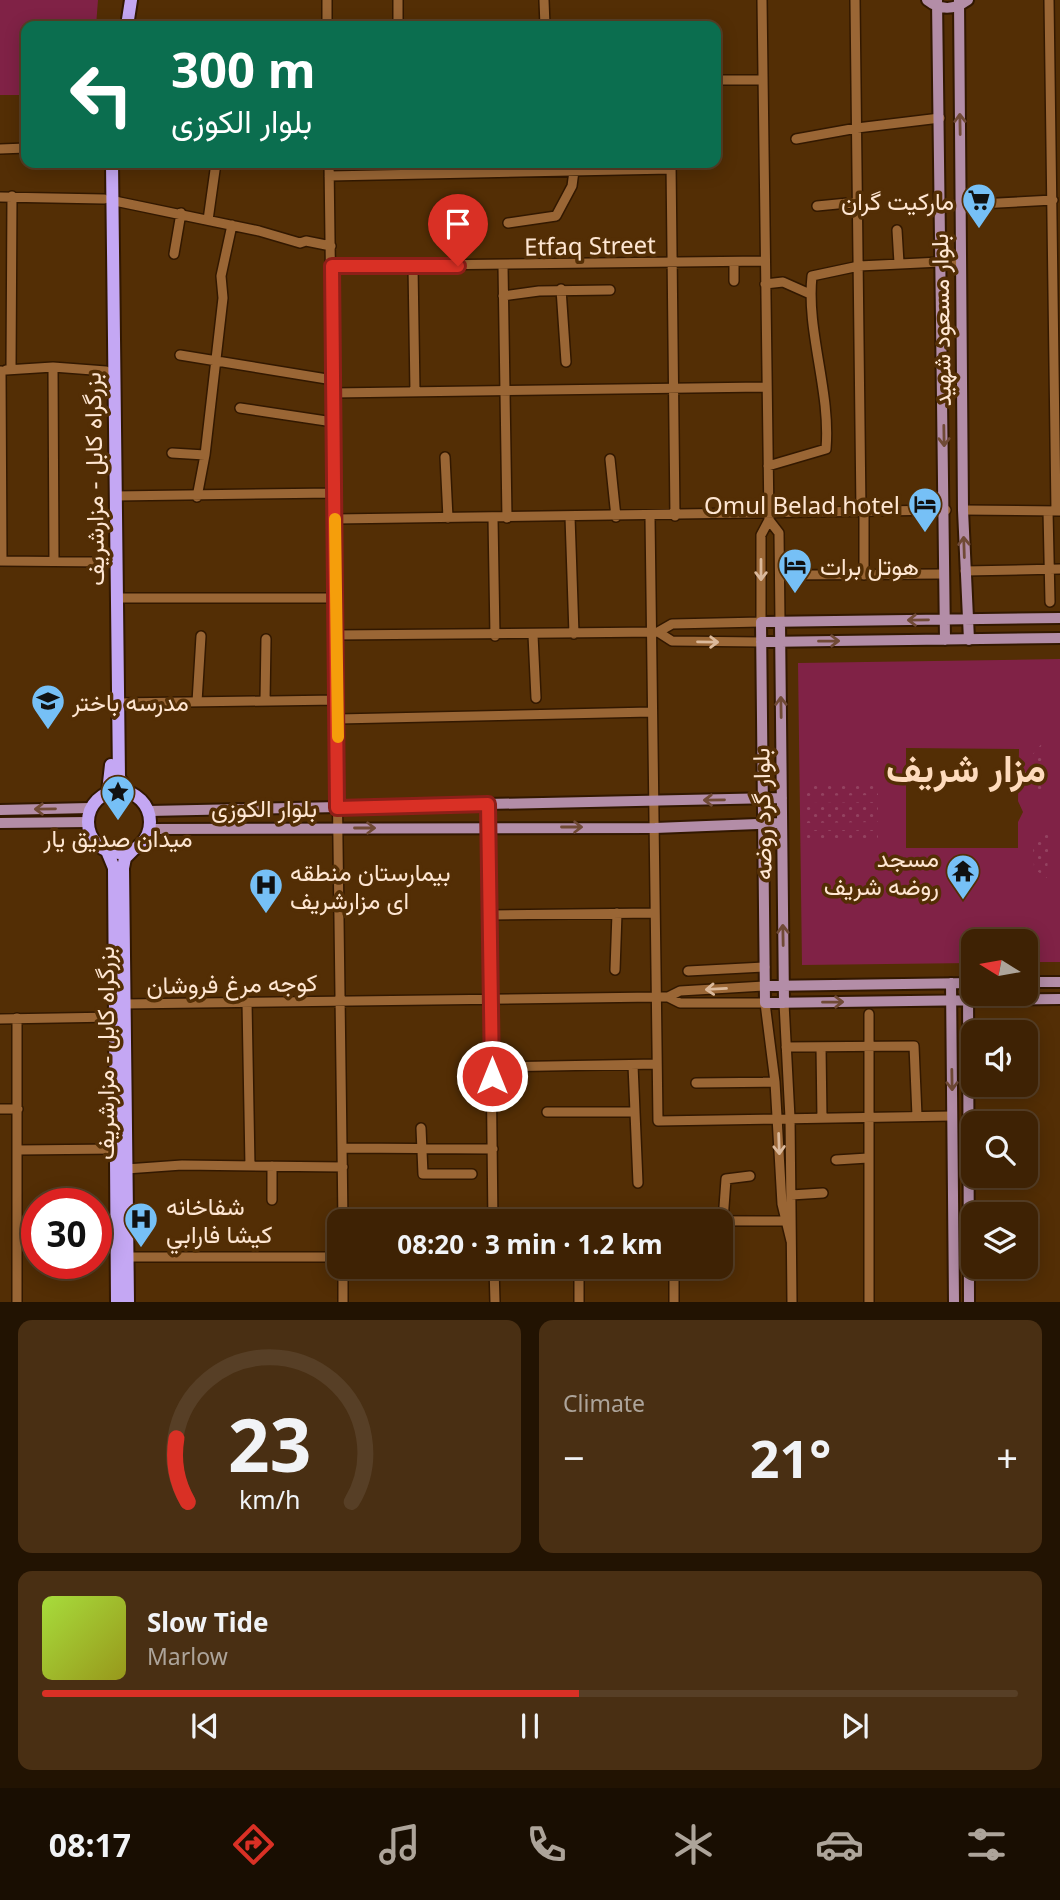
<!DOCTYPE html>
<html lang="en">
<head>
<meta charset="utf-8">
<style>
  body { margin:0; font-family:"Noto Sans",Vazirmatn,sans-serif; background:#492f13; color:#f1f3f6; height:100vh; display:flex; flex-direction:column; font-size:26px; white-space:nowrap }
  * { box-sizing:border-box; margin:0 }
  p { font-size:23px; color:#ada49a }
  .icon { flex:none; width:38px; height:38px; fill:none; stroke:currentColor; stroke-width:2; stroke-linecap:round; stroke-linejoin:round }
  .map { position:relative; height:1302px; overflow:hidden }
  .side { display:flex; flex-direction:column; gap:18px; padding:18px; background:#221302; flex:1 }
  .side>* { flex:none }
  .banner { position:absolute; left:21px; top:21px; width:700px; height:147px; border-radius:14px; box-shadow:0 4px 18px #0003,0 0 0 2px #573f26; background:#0b6e4f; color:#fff; overflow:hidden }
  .needle { width:46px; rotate:281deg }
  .controls { position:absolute; left:961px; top:929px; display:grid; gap:14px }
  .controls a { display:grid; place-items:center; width:77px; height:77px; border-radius:14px; background:#3e2204; box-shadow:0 4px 18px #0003,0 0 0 2px #573f26; font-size:35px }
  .speed { position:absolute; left:21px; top:1188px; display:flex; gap:14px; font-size:35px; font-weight:700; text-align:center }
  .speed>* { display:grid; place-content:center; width:91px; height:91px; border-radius:50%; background:#3e2204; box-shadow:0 4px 18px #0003,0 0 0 2px #573f26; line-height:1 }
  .speed .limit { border:10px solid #d22; background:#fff; color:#111 }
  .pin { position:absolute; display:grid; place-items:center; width:60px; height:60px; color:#fff; margin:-72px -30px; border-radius:50% 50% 50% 0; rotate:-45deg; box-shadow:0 0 7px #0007 }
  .pin .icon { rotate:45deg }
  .me { position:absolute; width:77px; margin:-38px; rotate:0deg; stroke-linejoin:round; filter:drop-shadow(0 0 5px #0008) }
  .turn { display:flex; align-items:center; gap:24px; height:147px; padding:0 35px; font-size:32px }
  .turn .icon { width:91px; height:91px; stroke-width:2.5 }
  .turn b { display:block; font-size:49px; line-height:60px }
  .big { font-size:52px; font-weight:700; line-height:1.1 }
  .side .widget { flex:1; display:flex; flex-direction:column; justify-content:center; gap:10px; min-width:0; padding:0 24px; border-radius:14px; background:#492f13 }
  .side .dial { align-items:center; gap:0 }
  .dial svg { height:182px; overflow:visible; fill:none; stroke:#573f26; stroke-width:7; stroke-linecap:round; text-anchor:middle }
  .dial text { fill:#f1f3f6; stroke:none }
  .song { display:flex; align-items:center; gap:21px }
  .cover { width:84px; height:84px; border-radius:10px; background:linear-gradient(135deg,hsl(80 70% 55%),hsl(60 70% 35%)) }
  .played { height:7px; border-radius:4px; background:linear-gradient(90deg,#d93025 55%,#573f26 55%) }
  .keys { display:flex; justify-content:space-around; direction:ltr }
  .heat { display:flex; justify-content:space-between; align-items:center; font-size:38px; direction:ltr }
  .side .tiles { flex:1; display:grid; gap:18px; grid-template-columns:1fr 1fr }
  .widget:last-child { grid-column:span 2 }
  .trip { position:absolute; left:327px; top:1209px; width:406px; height:70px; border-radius:14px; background:#3e2204; box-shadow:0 4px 18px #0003,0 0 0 2px #573f26; font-weight:700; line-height:70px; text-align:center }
  .tabs { display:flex; height:112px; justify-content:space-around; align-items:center; background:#190e02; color:#ada49a }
  .tabs .icon { width:49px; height:49px }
  .tabs .current { color:#d93025 }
  .tabs b { font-size:32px; color:#f1f3f6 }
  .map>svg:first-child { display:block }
  .park { fill:#802246; fill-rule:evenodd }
  .garden { fill:url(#garden-dots) }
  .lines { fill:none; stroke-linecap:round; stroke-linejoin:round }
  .minor-casing { stroke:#321800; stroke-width:12 }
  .major-casing { stroke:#321800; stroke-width:14 }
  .highway-casing { stroke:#321800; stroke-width:16 }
  .minor { stroke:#9a6635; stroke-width:9 }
  .major { stroke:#b38da7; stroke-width:10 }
  .highway { stroke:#c4a7f3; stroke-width:12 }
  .oneway { stroke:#704a36 }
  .oneway2 { stroke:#dbb99b }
  .route-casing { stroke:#8d1f18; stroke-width:18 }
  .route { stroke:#d93025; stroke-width:12 }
  .slow { stroke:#f59e0b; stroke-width:12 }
  .labels { text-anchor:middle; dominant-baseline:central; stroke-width:7; stroke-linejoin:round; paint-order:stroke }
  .poi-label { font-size:24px; fill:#fee6d2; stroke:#532e05; text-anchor:start }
  .street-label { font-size:24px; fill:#fee6d2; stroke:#532e05 }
  .town-label { font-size:38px; font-weight:bold; fill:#fedbbd; stroke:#532e05 }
</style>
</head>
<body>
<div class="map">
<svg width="1060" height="1302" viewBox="0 0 1060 1302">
  <defs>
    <pattern id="garden-dots" width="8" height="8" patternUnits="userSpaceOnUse" patternTransform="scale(1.75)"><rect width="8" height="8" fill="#802246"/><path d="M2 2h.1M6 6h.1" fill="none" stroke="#934260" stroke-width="1.8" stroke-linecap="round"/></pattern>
  </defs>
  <rect width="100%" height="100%" fill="#532e05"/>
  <path class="park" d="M0,0h98l-2,26h-70v69h-26z
    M1060,659v303h-34v-20h-53v21l-171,2 -4,-302zM906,748l113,1 -1,52 5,11 -5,10v26h-112z"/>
  <path class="garden" d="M1045,740l-3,53 -17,-10v-20z
    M878,783v12l-72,1v-12z
    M878,802v20l-72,1v-20z
    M1043,829h6l-2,49 -13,-9 -1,-23z
    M806,830h72v12h-72z
    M1028,927l-1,33 -1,-18 -32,-1v-10z"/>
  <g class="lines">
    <g class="minor-casing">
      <path id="minor" d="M327,0v26
        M398,0v26
        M544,0l1,26
        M855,0l6,512
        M1049,0l7,511
        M716,80h46
        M796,139l61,-11 83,-10
        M0,149l26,-1
        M329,163l14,1059
        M671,163l4,353
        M329,176l342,-7
        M0,197l104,2
        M110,200l149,31 41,12 6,-2 25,5
        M960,205l93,-5
        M817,206l41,-4
        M208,220l8,-57
        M508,223l48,-7 16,-30 2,-15
        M897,230l2,33
        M174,254l7,-41
        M734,262v19
        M332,266l433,-5
        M413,266l2,126
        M503,266l4,252
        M765,284l18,-2 27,12
        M561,289l5,73
        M503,296l36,-5 71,-1
        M180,355l153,25
        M53,367l1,194
        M11,369l1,-173
        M6,370l47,-3 53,4
        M1,371l1,190
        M333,393l433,-6
        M240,408l93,14
        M172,453l33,2
        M445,457l3,61
        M610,459l6,58
        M768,466l58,-17c5,-57 -20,-118 -14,-173l47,-10 102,-5
        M115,496l219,-3
        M197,497l8,-42 18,-157 -2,-22 11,-51
        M963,510l96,1
        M1048,511l2,91
        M864,512v63
        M570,517l4,117
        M650,517l8,604 294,-5
        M493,518l2,118
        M335,519l611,-9
        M769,520l10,13 1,89
        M0,561l108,1
        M965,571l95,-2
        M780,575l163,-1
        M117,598h219
        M658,632l14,9 89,1
        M336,635l322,-3 14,-8 89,-2v-87l8,-15 -7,-520
        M533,635l3,63
        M265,701l1,-62
        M197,702l4,-66
        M117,703l220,-3
        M338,719l313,-7
        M488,804l5,418
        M491,915l163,-2
        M615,970l2,-57
        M688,971l77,-4
        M668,997l12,-6 85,-5
        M247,1002l3,164
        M784,1003l6,115 2,184
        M124,1004l532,-7h12l12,6h85l10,79 7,122 9,37
        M869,1014v288
        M17,1018v284
        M0,1019l115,-2
        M786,1047l128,-1 3,70
        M821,1047l1,71
        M633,1065l5,118
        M492,1067l165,-3
        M696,1083l79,-1
        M0,1109h18
        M547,1112h88
        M421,1128l2,46h49
        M343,1148l150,1
        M18,1150l98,-1
        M836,1160l32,-2
        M272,1166v34
        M126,1169l56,-4 161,2
        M791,1195l32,-2
        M343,1220l448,1
        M723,1221l3,-42 24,-3
        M128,1257h212
        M494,1267l1,35
        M579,1267v35
        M674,1267v35
        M343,1302v-35"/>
    </g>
    <g class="major-casing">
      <path id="major" d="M927,0c14,11 27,10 41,0
        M937,0l8,640
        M959,0l4,510 6,130
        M1060,618l-299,4 4,381 295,-4
        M780,622l4,381
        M761,642l299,-4
        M0,810l90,-2
        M149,811l633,-13
        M0,823l88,-1
        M150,829l505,-1 127,-5
        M1026,982h34
        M951,983l3,319
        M968,983l1,319
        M765,986l208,-3"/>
    </g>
    <g class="highway-casing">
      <path id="highway" d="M127,26l4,-26
        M112,163l7,615 9,13
        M88 822a31 31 0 1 1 62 0a31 31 0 1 1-62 0Z
        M108,792l3,-27
        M107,851l7,17 3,434
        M128,1302l-5,-434 2,-10 8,-8"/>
    </g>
    <use href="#minor" class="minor"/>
    <use href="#major" class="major"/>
    <use href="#highway" class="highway"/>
  </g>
  <defs><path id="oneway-shaft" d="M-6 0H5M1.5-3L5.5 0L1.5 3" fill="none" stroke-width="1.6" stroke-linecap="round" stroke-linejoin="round" transform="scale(1.75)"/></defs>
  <g class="oneway">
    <use href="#oneway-shaft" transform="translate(960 124) rotate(-91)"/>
    <use href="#oneway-shaft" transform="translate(944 436) rotate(89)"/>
    <use href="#oneway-shaft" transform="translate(964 547) rotate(-92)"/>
    <use href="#oneway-shaft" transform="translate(918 620) rotate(179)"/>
    <use href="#oneway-shaft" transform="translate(829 641) rotate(-1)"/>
    <use href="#oneway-shaft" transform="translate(781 707) rotate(-91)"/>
    <use href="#oneway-shaft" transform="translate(714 800) rotate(179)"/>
    <use href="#oneway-shaft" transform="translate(45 809) rotate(179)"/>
    <use href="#oneway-shaft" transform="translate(572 827)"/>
    <use href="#oneway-shaft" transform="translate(365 828)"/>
    <use href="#oneway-shaft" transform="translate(783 935) rotate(-91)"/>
    <use href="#oneway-shaft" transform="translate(833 1002) rotate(-1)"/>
    <use href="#oneway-shaft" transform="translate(952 1080) rotate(89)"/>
  </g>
  <g class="oneway2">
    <use href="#oneway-shaft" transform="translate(761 570) rotate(90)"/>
    <use href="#oneway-shaft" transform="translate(708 642) rotate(1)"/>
    <use href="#oneway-shaft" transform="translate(716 989) rotate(177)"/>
    <use href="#oneway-shaft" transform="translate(779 1144) rotate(88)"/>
  </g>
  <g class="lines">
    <g class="route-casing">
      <path id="route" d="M458,266h-126l5,542 151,-4 4,272"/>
    </g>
    <use href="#route" class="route"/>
    <path class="slow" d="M335,519l3,218"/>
  </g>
  <defs>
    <g id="supermarket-pin" transform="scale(1.75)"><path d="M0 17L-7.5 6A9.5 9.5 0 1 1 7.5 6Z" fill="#76c0f6" stroke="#532e05"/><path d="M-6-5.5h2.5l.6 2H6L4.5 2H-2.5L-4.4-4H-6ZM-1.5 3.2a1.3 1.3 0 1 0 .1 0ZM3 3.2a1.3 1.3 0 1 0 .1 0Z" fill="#111"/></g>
    <g id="hotel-pin" transform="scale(1.75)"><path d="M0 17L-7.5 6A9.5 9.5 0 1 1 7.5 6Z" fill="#76c0f6" stroke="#532e05"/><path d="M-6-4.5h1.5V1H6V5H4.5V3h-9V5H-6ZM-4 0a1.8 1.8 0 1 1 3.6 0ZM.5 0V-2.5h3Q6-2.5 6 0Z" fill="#111"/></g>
    <g id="school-pin" transform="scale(1.75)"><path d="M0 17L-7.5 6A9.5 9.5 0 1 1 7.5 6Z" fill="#76c0f6" stroke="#532e05"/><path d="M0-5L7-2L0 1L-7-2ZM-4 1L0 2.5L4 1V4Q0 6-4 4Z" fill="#111"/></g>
    <g id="sight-pin" transform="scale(1.75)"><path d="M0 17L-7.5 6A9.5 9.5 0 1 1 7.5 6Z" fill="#76c0f6" stroke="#532e05"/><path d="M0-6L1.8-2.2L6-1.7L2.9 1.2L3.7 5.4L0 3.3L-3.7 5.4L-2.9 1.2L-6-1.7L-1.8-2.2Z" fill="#111"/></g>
    <g id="temple-pin" transform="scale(1.75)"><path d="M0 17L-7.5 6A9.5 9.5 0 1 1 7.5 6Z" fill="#76c0f6" stroke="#532e05"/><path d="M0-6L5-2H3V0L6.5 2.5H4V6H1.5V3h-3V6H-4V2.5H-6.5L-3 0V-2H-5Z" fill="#111"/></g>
    <g id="hospital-pin" transform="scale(1.75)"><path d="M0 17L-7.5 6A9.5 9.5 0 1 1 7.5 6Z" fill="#76c0f6" stroke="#532e05"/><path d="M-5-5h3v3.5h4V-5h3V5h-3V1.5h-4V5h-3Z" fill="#111"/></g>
  </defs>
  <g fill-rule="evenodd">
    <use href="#supermarket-pin" x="979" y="200"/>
    <use href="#hotel-pin" x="925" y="504"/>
    <use href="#hotel-pin" x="795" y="565"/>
    <use href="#school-pin" x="48" y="701"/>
    <use href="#sight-pin" x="118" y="792"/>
    <use href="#temple-pin" x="963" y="871"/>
    <use href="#hospital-pin" x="266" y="885"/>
    <use href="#hospital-pin" x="141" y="1219"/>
  </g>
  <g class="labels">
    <g class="poi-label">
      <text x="954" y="200" text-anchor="end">مارکیت گران</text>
      <text x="900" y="504" text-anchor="end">Omul Belad hotel</text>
      <text x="820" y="565">هوتل برات</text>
      <text x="72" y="701">مدرسه باختر</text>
      <text x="118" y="837" text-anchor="middle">میدان صدیق یار</text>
      <text x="939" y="857" text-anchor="end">مسجد<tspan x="939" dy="28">روضه شریف</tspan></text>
      <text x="290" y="871">بیمارستان منطقه<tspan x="290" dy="28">ای مزارشریف</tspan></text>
      <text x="166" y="1205">شفاخانه<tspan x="166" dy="28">كيشا فارابي</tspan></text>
    </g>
    <g class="street-label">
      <text transform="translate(590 245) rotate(-1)">Etfaq Street</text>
      <text transform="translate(940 320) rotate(-91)">بلوار مسعود شهید</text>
      <text transform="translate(93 479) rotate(-91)">بزرگراه کابل - مزارشریف</text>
      <text x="264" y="807">بلوار الکوزی</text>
      <text transform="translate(761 814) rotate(-91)">بلوار گرد روضه</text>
      <text transform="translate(232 983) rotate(-1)">كوجه مرغ فروشان</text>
      <text transform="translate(104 1053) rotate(-90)">بزرگراه کابل - مزارشریف</text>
    </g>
    <g class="town-label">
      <text x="966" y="767">مزار شريف</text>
    </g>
  </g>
</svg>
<div class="controls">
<a><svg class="needle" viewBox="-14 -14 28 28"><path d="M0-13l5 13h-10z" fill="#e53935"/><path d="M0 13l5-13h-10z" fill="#ada49a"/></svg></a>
<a><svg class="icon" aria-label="sound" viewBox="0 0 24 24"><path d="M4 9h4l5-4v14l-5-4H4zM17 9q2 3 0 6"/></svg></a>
<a><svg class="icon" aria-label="search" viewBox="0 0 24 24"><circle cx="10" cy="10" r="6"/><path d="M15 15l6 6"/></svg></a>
<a><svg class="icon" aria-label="layers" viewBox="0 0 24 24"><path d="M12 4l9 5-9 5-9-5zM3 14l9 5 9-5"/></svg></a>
</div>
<div class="speed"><div class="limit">30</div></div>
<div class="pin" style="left:458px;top:266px;background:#d93025"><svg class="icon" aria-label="arrive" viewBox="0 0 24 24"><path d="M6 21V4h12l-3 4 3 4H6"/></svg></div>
<svg class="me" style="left:492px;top:1076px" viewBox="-20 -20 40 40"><circle r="17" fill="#d93025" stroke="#fff" stroke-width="3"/><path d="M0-11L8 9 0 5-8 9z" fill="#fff"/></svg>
<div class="trip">08:20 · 3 min · 1.2 km</div>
<div class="banner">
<div class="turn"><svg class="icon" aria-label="left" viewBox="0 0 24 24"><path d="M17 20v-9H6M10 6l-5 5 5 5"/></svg><div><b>300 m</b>بلوار الکوزی</div></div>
</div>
</div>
<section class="side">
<div class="tiles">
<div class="widget dial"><svg viewBox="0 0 100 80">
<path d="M14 69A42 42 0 1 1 86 69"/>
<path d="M14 69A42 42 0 0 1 9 41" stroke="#d93025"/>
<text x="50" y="56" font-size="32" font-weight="700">23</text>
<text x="50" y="72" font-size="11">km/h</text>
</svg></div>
<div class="widget"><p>Climate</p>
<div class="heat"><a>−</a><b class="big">21°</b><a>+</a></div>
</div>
<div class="widget">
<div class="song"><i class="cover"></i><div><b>Slow Tide</b><p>Marlow</p></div></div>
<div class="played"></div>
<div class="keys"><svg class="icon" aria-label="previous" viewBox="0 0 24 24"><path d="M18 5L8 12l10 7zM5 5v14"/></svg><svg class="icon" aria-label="pause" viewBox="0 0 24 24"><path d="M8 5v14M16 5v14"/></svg><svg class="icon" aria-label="next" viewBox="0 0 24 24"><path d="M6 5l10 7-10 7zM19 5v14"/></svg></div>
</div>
</div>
</section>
<nav class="tabs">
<b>08:17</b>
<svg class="icon current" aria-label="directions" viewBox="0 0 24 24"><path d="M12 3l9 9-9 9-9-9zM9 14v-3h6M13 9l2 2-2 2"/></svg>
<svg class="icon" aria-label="music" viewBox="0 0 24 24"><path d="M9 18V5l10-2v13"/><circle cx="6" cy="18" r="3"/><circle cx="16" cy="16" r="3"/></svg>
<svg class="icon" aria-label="phone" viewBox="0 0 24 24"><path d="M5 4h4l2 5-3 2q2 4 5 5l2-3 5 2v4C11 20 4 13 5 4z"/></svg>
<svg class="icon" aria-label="climate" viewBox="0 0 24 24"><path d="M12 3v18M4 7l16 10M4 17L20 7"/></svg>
<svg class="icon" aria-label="car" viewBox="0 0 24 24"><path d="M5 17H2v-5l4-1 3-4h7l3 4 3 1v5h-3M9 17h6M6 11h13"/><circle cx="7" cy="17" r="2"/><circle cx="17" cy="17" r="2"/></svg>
<svg class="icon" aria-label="filters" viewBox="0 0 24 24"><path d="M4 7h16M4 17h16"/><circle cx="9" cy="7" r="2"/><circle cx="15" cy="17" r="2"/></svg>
</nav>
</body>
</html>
